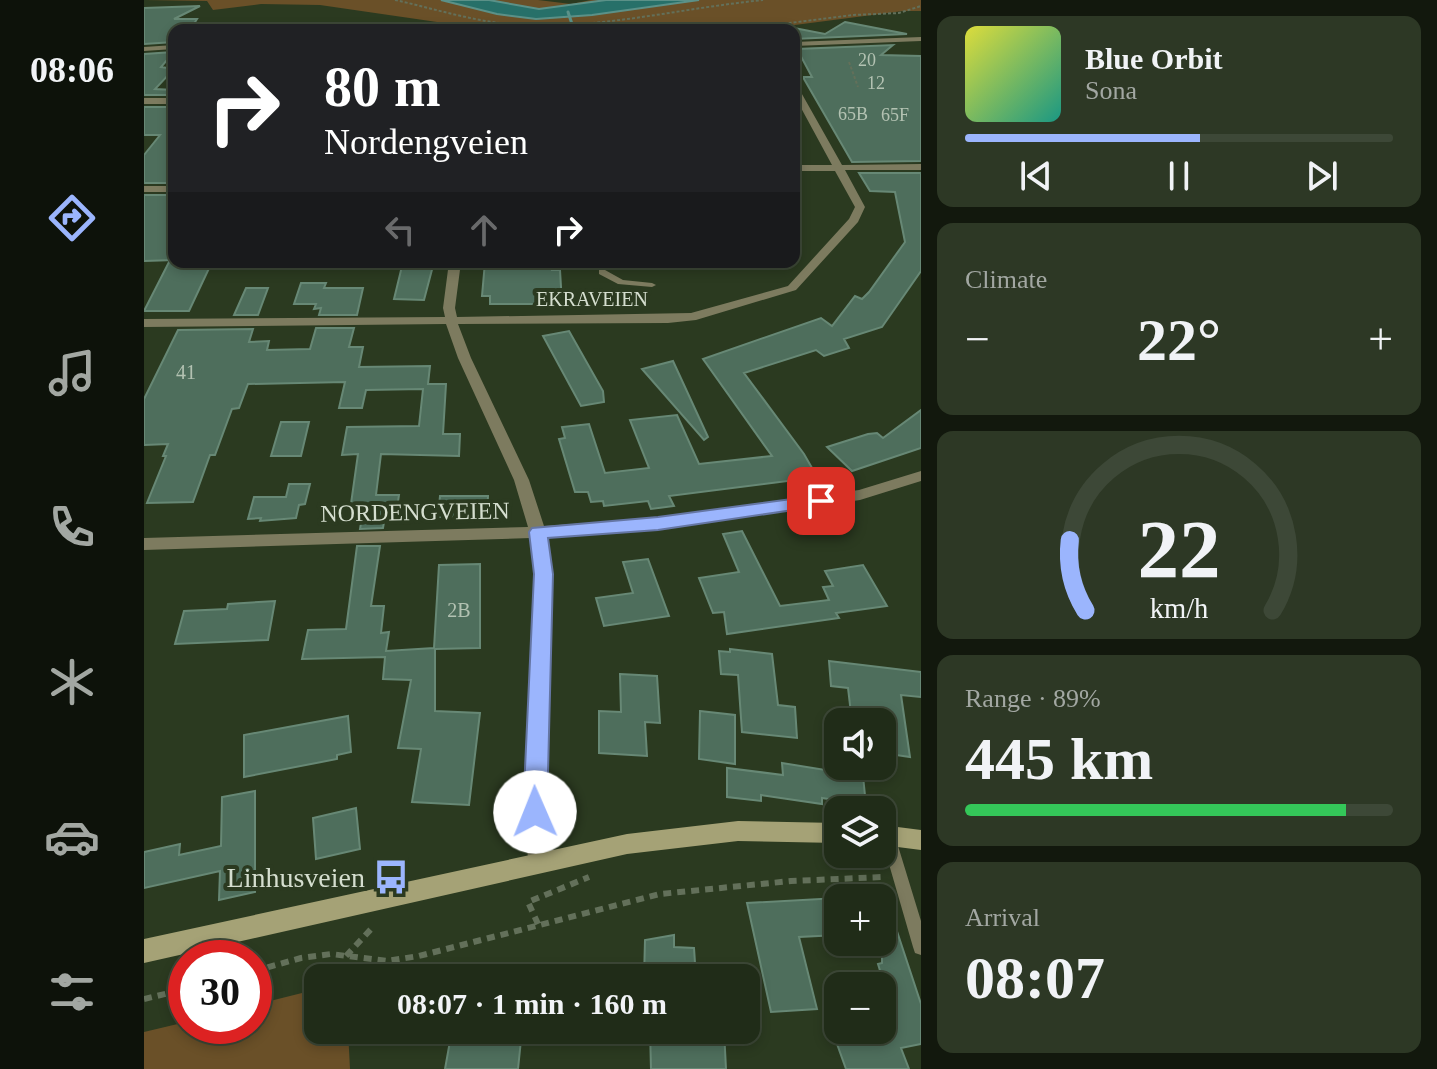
<!DOCTYPE html>
<html lang="en">
<head>
<meta charset="utf-8">
<style>
  body { margin:0; font-family:"Times New Roman",serif; background:#2d3825; color:#f1f3f6; height:100vh; display:flex; flex-direction:column; font-size:30px; white-space:nowrap }
  * { box-sizing:border-box; margin:0 }
  p { font-size:26px; color:#a2a7a2 }
  .icon { flex:none; width:44px; height:44px; fill:none; stroke:currentColor; stroke-width:2; stroke-linecap:round; stroke-linejoin:round }
  .map { position:relative; flex:1; overflow:hidden }
  .sheet { display:flex; flex-direction:column; gap:16px; padding:16px; background:#12180d; width:516px }
  .sheet>* { flex:none }
  .banner { position:absolute; left:24px; top:24px; width:632px; height:244px; border-radius:16px; box-shadow:0 4px 12px #0003,0 0 0 2px #3d4837; background:#202124; color:#fff; overflow:hidden }
  .fabs { position:absolute; left:680px; top:708px; display:grid; gap:16px }
  .fabs a { display:grid; place-items:center; width:72px; height:72px; border-radius:16px; background:#202c18; box-shadow:0 4px 12px #0003,0 0 0 2px #3d4837; font-size:40px }
  .speed { position:absolute; left:24px; top:940px; display:flex; gap:16px; font-size:40px; font-weight:700; text-align:center }
  .speed>* { display:grid; place-content:center; width:104px; height:104px; border-radius:50%; background:#202c18; box-shadow:0 4px 12px #0003,0 0 0 2px #3d4837; line-height:1 }
  .speed .limit { border:12px solid #d22; background:#fff; color:#111 }
  .pin { position:absolute; display:grid; place-items:center; width:68px; height:68px; color:#fff; margin:-34px; border-radius:16px; box-shadow:0 4px 12px #0006 }
  .me { position:absolute; width:88px; margin:-44px; rotate:359deg; stroke-linejoin:round; filter:drop-shadow(0 0 6px #0008) }
  .turn { display:flex; align-items:center; gap:28px; height:168px; padding:0 24px; font-size:36px }
  .turn .icon { width:104px; height:104px; stroke-width:2.5 }
  .turn b { display:block; font-size:56px; line-height:68px }
  .lanes { display:flex; align-items:center; height:76px; padding:0 24px; background:#0003; justify-content:center; gap:40px; direction:ltr }
  .lanes .off { opacity:.35 }
  .big { font-size:60px; font-weight:600; line-height:1.1 }
  .sheet .widget { flex:1; display:flex; flex-direction:column; justify-content:center; gap:12px; min-width:0; padding:0 28px; border-radius:16px; background:#2d3825 }
  .sheet .dial { align-items:center; gap:0 }
  .dial svg { height:208px; overflow:visible; fill:none; stroke:#3d4837; stroke-width:7; stroke-linecap:round; text-anchor:middle }
  .dial text { fill:#f1f3f6; stroke:none }
  .song { display:flex; align-items:center; gap:24px }
  .cover { width:96px; height:96px; border-radius:12px; background:linear-gradient(135deg,hsl(60 70% 55%),hsl(170 70% 35%)) }
  .played { height:8px; border-radius:4px; background:linear-gradient(90deg,#9bb5fd 55%,#3d4837 55%) }
  .keys { display:flex; justify-content:space-around; direction:ltr }
  .heat { display:flex; justify-content:space-between; align-items:center; font-size:44px; direction:ltr }
  .charge { height:12px; border-radius:6px; background:linear-gradient(90deg,#34c759 89%,#3d4837 0) }
  .trip { position:absolute; left:160px; top:964px; width:456px; height:80px; border-radius:16px; background:#202c18; box-shadow:0 4px 12px #0003,0 0 0 2px #3d4837; font-weight:600; line-height:80px; text-align:center }
  main { display:flex; flex:1; min-height:0 }
  .menu { display:flex; flex-direction:column; width:144px; justify-content:space-around; align-items:center; background:#0d120a; color:#a2a7a2 }
  .menu .icon { width:56px; height:56px }
  .menu .selected { color:#9bb5fd }
  .menu b { font-size:36px; color:#f1f3f6 }
  .map>svg:first-child { display:block }
  .green { fill:#6a5028 }
  .water { fill:#277069; stroke:#5b9188; stroke-width:2 }
  .lines { fill:none; stroke-linecap:round; stroke-linejoin:round }
  .stream { stroke:#5b9188; stroke-width:3 }
  .building { fill:#4e6e5c; stroke:#678875; stroke-width:2 }
  .path-far1 { stroke:#63705a; stroke-width:2; stroke-dasharray:3 2; stroke-linecap:butt }
  .path { stroke:#63705a; stroke-width:6; stroke-dasharray:8 6; stroke-linecap:butt }
  .lane { fill:#7d7b5f; fill-rule:evenodd }
  .street { fill:#7d7b5f; fill-rule:evenodd }
  .secondary { fill:#a5a276; fill-rule:evenodd }
  .route { fill:#9bb5fd; stroke:#6576a4; stroke-width:2 }
  .labels { text-anchor:middle; dominant-baseline:central; stroke-width:8; stroke-linejoin:round; paint-order:stroke }
  .far-number-label { font-size:18px; fill:#b3c2b2 }
  .far-street-label { font-size:20px; fill:#d5decf; stroke:#2b3a20 }
  .number-label { font-size:20px; fill:#b3c2b2 }
  .street-label { font-size:24px; fill:#d5decf; stroke:#2b3a20 }
  .near-poi-label { font-size:28px; fill:#d5decf; stroke:#2b3a20; text-anchor:end }
</style>
</head>
<body>
<main>
<nav class="menu">
<b>08:06</b>
<svg class="icon selected" aria-label="directions" viewBox="0 0 24 24"><path d="M12 3l9 9-9 9-9-9zM9 14v-3h6M13 9l2 2-2 2"/></svg>
<svg class="icon" aria-label="music" viewBox="0 0 24 24"><path d="M9 18V5l10-2v13"/><circle cx="6" cy="18" r="3"/><circle cx="16" cy="16" r="3"/></svg>
<svg class="icon" aria-label="phone" viewBox="0 0 24 24"><path d="M5 4h4l2 5-3 2q2 4 5 5l2-3 5 2v4C11 20 4 13 5 4z"/></svg>
<svg class="icon" aria-label="climate" viewBox="0 0 24 24"><path d="M12 3v18M4 7l16 10M4 17L20 7"/></svg>
<svg class="icon" aria-label="car" viewBox="0 0 24 24"><path d="M5 17H2v-5l4-1 3-4h7l3 4 3 1v5h-3M9 17h6M6 11h13"/><circle cx="7" cy="17" r="2"/><circle cx="17" cy="17" r="2"/></svg>
<svg class="icon" aria-label="filters" viewBox="0 0 24 24"><path d="M4 7h16M4 17h16"/><circle cx="9" cy="7" r="2"/><circle cx="15" cy="17" r="2"/></svg>
</nav>
<div class="map">
<svg width="777" height="1069" viewBox="0 0 777 1069">
  <rect width="100%" height="100%" fill="#2b3a20"/>
  <path class="green" d="M0,0h394l33,4 20,-4h330v11h-18l-146,19h-265l-172,-25 -59,-1 -48,6 -6,-9z
    M174,989v41h30l2,39h-206v-37l42,-10v4h68v-21z"/>
  <path class="water" d="M297,0h48l50,9 67,-9h93l-107,15 -56,4 -39,-5z"/>
  <g class="lines">
    <path class="stream" d="M421,30l7,-6 -4,-12"/>
  </g>
  <path class="building" d="M56,6l-26,13h23l-7,11h-16v12l-30,2v-36z
    M701,22l62,12 -113,5v-11l31,6z
    M749,45l-12,10 40,1v105l-69,1 -48,-83v-2h8l-15,-28z
    M30,52l-13,15 13,2 -19,20 19,1v5h-30v-41z
    M0,107h30v76h-30v-28l16,-20h-16z
    M715,173h62v98l-39,56 -38,12 5,9 -25,8 -8,-6 -72,23 60,81 12,21 -21,2 1,3 -127,16 5,10 -23,3 -3,-8 -44,5 -1,-5 -12,1 -3,-10h-13l-16,-53 6,-1 -3,-11 27,-3 16,49 44,-5 -19,-48 47,-5 22,49 73,-8 -69,-97 118,-41 11,8 23,-30 7,3 7,-7 36,-50 -10,-50 -25,-1z
    M0,195h30v65l-30,1z
    M25,262h43l-23,49h-45z
    M259,262h31l-10,38 -30,-1z
    M341,262h67v8h8l2,34h-72v-8h-8z
    M157,283h25l-2,5h39l-6,27h-38l2,-7 -7,1 2,-5h-22z
    M102,288h22l-10,27h-24z
    M172,328h38l-5,19h14l-4,20 71,-1 -2,18h18l-3,50h17l-1,22 -78,-2 -5,41h23l-4,27h-11l-1,6 -23,1 2,-12 -13,1 9,-64 -16,1 5,-28 72,-1 4,-37 -57,1 -4,18h-23l6,-26 -97,2 -9,24 -7,1 -17,46h-5l-17,47 -46,1 19,-47h-3l5,-12 -24,1v-46l34,-69 75,-1 -4,13 20,-1 -2,9 43,-1z
    M425,331l34,60 1,11 -23,4 -38,-70z
    M529,361l35,76 -4,3 -62,-71z
    M777,410v38l-69,23 -25,-24 41,-13 9,-1 6,5z
    M137,422h28l-8,34h-30z
    M145,484h21l-5,20 -6,1 -3,13 -36,3 1,-3 -13,1 6,-22h32z
    M296,496h48l-1,21h-49z
    M598,531l38,75 49,-6 -6,-13 10,-1 -8,-15 38,-6 24,41 -51,7 3,5 -112,16 -3,-22 -11,1 -14,-35 40,-6 -16,-38z
    M213,546h23l-9,60h13l-3,27 8,-1 -3,19 48,-3 5,-83 41,-1v84l-45,1v62l45,2 -11,92 -57,-3 9,-53 -23,-1 13,-68 -28,-1 2,-22 -83,2 6,-29 38,-1z
    M504,559l21,57 -65,10 -8,-28 37,-5 -10,-31z
    M131,601l-7,39 -93,4 9,-33 43,-2 1,-5z
    M586,649l42,5 6,51 17,2 2,31 -55,-6 -4,-57 -17,-1 -2,-23 11,1z
    M685,661l92,11v25l-20,-2 9,62 -28,-4v-31h-30l-4,-34 -17,-2z
    M476,674l37,2 3,47 -15,-1 2,34 -48,-3v-42l22,1z
    M556,711l35,4v49l-36,-5z
    M204,716l3,36 -14,3v4l-93,18v-42z
    M638,763l81,13 3,29 -44,-7v6l-61,-9v6l-34,-4v-29l56,7z
    M111,791v101l-36,8 1,-29 -76,17v-36l36,-8 -1,11 42,-9 1,-49z
    M212,808l4,41 -44,10 -3,-41z
    M694,898v37l-39,2 18,72 -46,3 -24,-109z
    M742,898l35,106v40l-20,4 8,21h-63l-14,-39h50v-22l9,-1 -13,-43 4,-1v-64z
    M530,935v12l20,1 2,30h-52l1,-38z
    M308,1030h70l-4,39h-73z
    M506,1030h74l2,39h-75z"/>
  <g class="lines">
    <path class="path-far1" d="M251,0c41,9 83,23 126,25 80,4 162,-17 242,-25
      M430,26l15,4
      M590,30l119,-15 46,-2 22,-7
      M705,62l9,25"/>
    <path class="path" d="M394,924l-10,-22 61,-25
      M202,956l27,-29
      M110,971l47,-13 30,-4 56,7 32,-5 241,-62 131,-13 92,-4
      M0,999l42,-10"/>
    <path class="lane" d="M455,270h6l18,10 29,3 4,2 -4,2 -34,-3 -19,-10z
      M744,829l5,2 2,5 26,85v34l-6,-2 -2,-6 -31,-107 1,-9z"/>
    <path class="street" d="M777,37v4l-127,5v-4z
      M30,45v4l-30,2v-4z
      M650,85l4,2 44,78 79,-1v6h-76l20,37 -7,15 -62,68 -100,30 -28,3 -210,1 13,34 58,122 15,46 114,-8 201,-28 62,-19v10l-61,19 -202,30 -111,7 4,37 -7,207 6,81 -3,7 -8,4 -8,-4 -3,-7 -4,-81 11,-207 -4,-36 -387,12v-12l384,-11 -14,-47 -56,-122 -12,-34 -302,3v-8l301,-2 -2,-9 6,-46h12l-6,46 2,9 234,-4 97,-27 61,-67 6,-12 -20,-36h-41v-6h38l-38,-70z
      M0,98h30v6h-30z
      M0,186h30v6h-30z"/>
    <path class="secondary" d="M594,821l100,2v20l-100,-2 -111,13 -483,109v-24l483,-105z
      M738,825l39,5v20l-39,-5z"/>
  </g>
  <path class="route" d="M677,495l8,6 -2,4 -169,25 -110,8 5,36 -6,238 -4,7 -8,4 -8,-4 -4,-7 11,-238 -5,-42 3,-4 126,-11z"/>
  <defs>
    <g id="bus-bare" transform="scale(2.76)"><path d="M-5-6H5V4H4V6H2V4H-2V6H-4V4H-5ZM-3.5-4V0h7V-4ZM-3.5 1.2v1.5H-2V1.2ZM2 1.2v1.5H3.5V1.2Z" fill="#9bb5fd" stroke="#2b3a20" stroke-width="2.5" paint-order="stroke"/></g>
  </defs>
  <g fill-rule="evenodd">
    <use href="#bus-bare" x="247" y="877"/>
  </g>
  <g class="labels">
    <g class="far-number-label">
      <text x="723" y="60">20</text>
      <text x="732" y="83">12</text>
      <text x="709" y="114">65B</text>
      <text x="751" y="115">65F</text>
    </g>
    <g class="far-street-label">
      <text x="448" y="299">EKRAVEIEN</text>
    </g>
    <g class="number-label">
      <text x="42" y="372">41</text>
      <text x="315" y="610">2B</text>
    </g>
    <g class="street-label">
      <text transform="translate(271 512) rotate(-1)">NORDENGVEIEN</text>
    </g>
    <g class="near-poi-label">
      <text x="221" y="877">Linhusveien</text>
    </g>
  </g>
</svg>
<div class="fabs">
<a><svg class="icon" aria-label="sound" viewBox="0 0 24 24"><path d="M4 9h4l5-4v14l-5-4H4zM17 9q2 3 0 6"/></svg></a>
<a><svg class="icon" aria-label="layers" viewBox="0 0 24 24"><path d="M12 4l9 5-9 5-9-5zM3 14l9 5 9-5"/></svg></a>
<a>+</a>
<a>−</a>
</div>
<div class="speed"><div class="limit">30</div></div>
<div class="pin" style="left:677px;top:501px;background:#d93025"><svg class="icon" aria-label="arrive" viewBox="0 0 24 24"><path d="M6 21V4h12l-3 4 3 4H6"/></svg></div>
<svg class="me" style="left:391px;top:812px" viewBox="-20 -20 40 40"><circle r="19" fill="#fff"/><path d="M0-13L10 11 0 6-10 11z" fill="#9bb5fd"/></svg>
<div class="trip">08:07 · 1 min · 160 m</div>
<div class="banner">
<div class="turn"><svg class="icon" aria-label="right" viewBox="0 0 24 24"><path d="M7 20v-9h11M14 6l5 5-5 5"/></svg><div><b>80 m</b>Nordengveien</div></div>
<div class="lanes"><svg class="icon off" aria-label="left" viewBox="0 0 24 24"><path d="M17 20v-9H6M10 6l-5 5 5 5"/></svg><svg class="icon off" aria-label="ahead" viewBox="0 0 24 24"><path d="M12 20V5M6 11l6-6 6 6"/></svg><svg class="icon" aria-label="right" viewBox="0 0 24 24"><path d="M7 20v-9h11M14 6l5 5-5 5"/></svg></div>
</div>
</div>
<section class="sheet">
<div class="widget">
<div class="song"><i class="cover"></i><div><b>Blue Orbit</b><p>Sona</p></div></div>
<div class="played"></div>
<div class="keys"><svg class="icon" aria-label="previous" viewBox="0 0 24 24"><path d="M18 5L8 12l10 7zM5 5v14"/></svg><svg class="icon" aria-label="pause" viewBox="0 0 24 24"><path d="M8 5v14M16 5v14"/></svg><svg class="icon" aria-label="next" viewBox="0 0 24 24"><path d="M6 5l10 7-10 7zM19 5v14"/></svg></div>
</div>
<div class="widget"><p>Climate</p>
<div class="heat"><a>−</a><b class="big">22°</b><a>+</a></div>
</div>
<div class="widget dial"><svg viewBox="0 0 100 80">
<path d="M14 69A42 42 0 1 1 86 69"/>
<path d="M14 69A42 42 0 0 1 8 42" stroke="#9bb5fd"/>
<text x="50" y="56" font-size="32" font-weight="700">22</text>
<text x="50" y="72" font-size="11">km/h</text>
</svg></div>
<div class="widget"><p>Range · 89%</p><b class="big">445 km</b><div class="charge"></div></div>
<div class="widget"><p>Arrival</p><b class="big">08:07</b></div>
</section>
</main>
</body>
</html>
